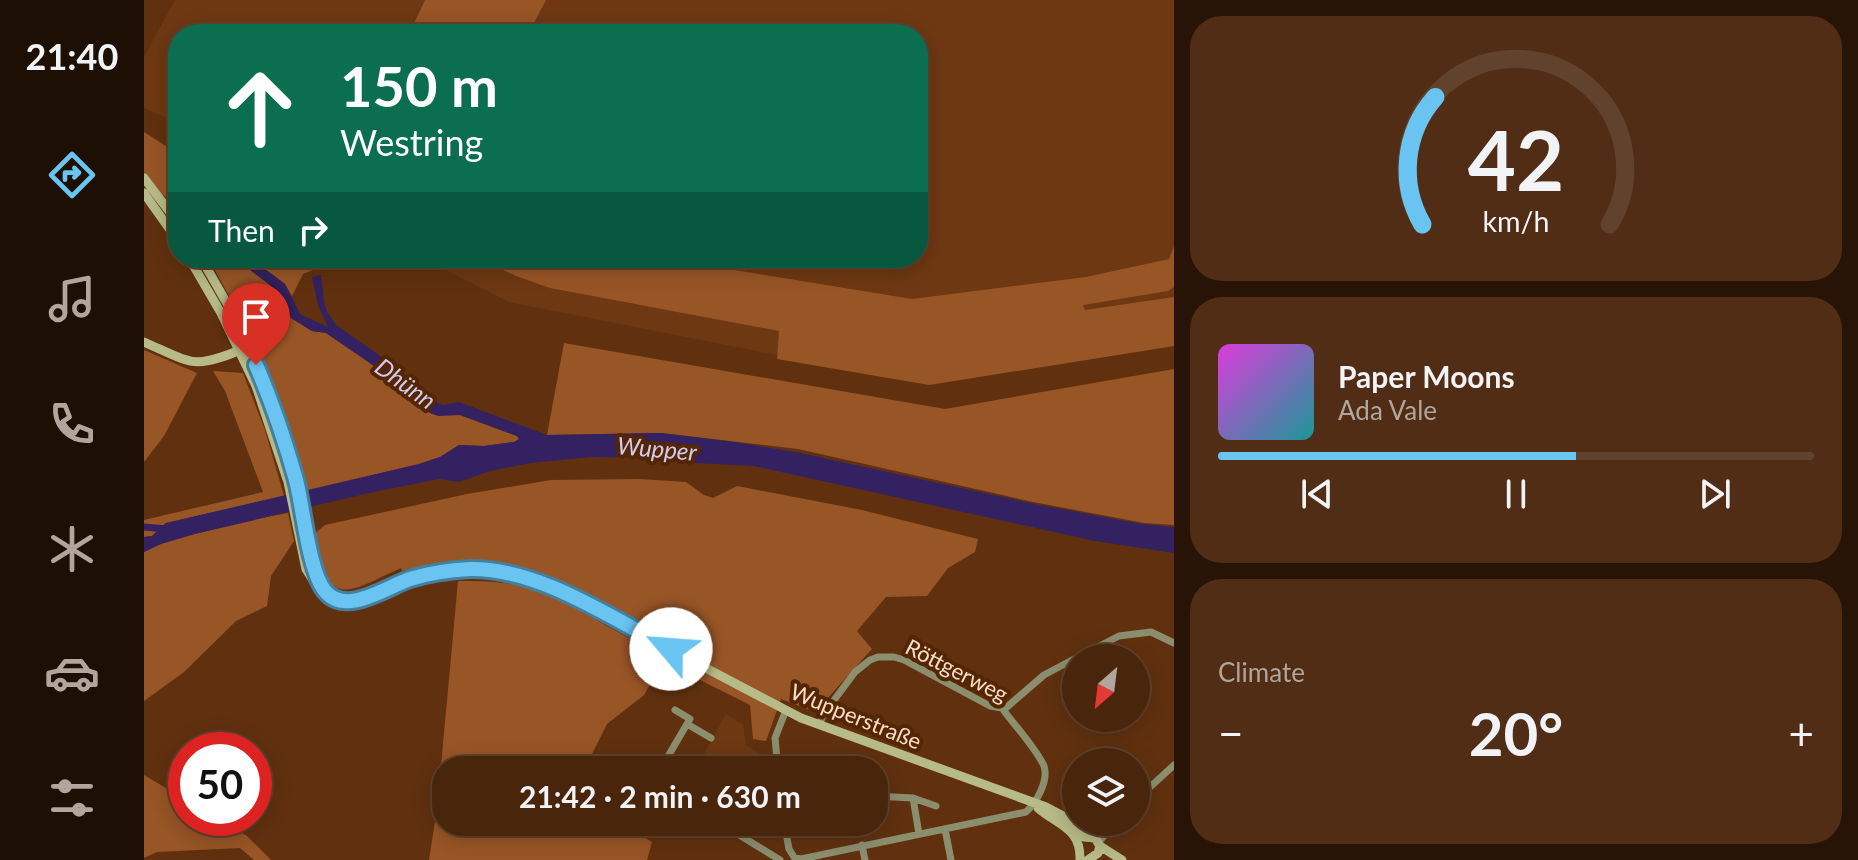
<!DOCTYPE html>
<html lang="en">
<head>
<meta charset="utf-8">
<style>
  body { margin:0; font-family:Lato,sans-serif; background:#502d14; color:#f1f3f6; height:100vh; display:flex; flex-direction:column; font-size:30px; white-space:nowrap }
  * { box-sizing:border-box; margin:0 }
  p { font-size:26px; color:#b1a59d }
  .icon { flex:none; width:44px; height:44px; fill:none; stroke:currentColor; stroke-width:2; stroke-linecap:round; stroke-linejoin:round }
  .map { position:relative; flex:1; overflow:hidden }
  .details { display:flex; flex-direction:column; gap:16px; padding:16px; background:#281406; width:684px }
  .details>* { flex:none }
  .banner { position:absolute; left:24px; top:24px; width:760px; height:244px; border-radius:32px; box-shadow:0 4px 20px #0003,0 0 0 2px #61422c; background:#0b6e4f; color:#fff; overflow:hidden }
  .needle { width:52px; rotate:208deg }
  .tools { position:absolute; left:918px; top:644px; display:grid; gap:16px }
  .tools a { display:grid; place-items:center; width:88px; height:88px; border-radius:50%; background:#49250b; box-shadow:0 4px 20px #0003,0 0 0 2px #61422c; font-size:40px }
  .speed { position:absolute; left:24px; top:732px; display:flex; gap:16px; font-size:40px; font-weight:700; text-align:center }
  .speed>* { display:grid; place-content:center; width:104px; height:104px; border-radius:50%; background:#49250b; box-shadow:0 4px 20px #0003,0 0 0 2px #61422c; line-height:1 }
  .speed .limit { border:12px solid #d22; background:#fff; color:#111 }
  .pin { position:absolute; display:grid; place-items:center; width:68px; height:68px; color:#fff; margin:-82px -34px; border-radius:50% 50% 50% 0; rotate:-45deg; box-shadow:0 0 8px #0007 }
  .pin .icon { rotate:45deg }
  .me { position:absolute; width:88px; margin:-44px; rotate:297deg; stroke-linejoin:round; filter:drop-shadow(0 0 6px #0008) }
  .turn { display:flex; align-items:center; gap:28px; height:168px; padding:0 40px; font-size:36px }
  .turn .icon { width:104px; height:104px; stroke-width:2.5 }
  .turn b { display:block; font-size:56px; line-height:68px }
  .then { display:flex; align-items:center; height:76px; padding:0 40px; background:#0003; gap:16px; font-size:30px }
  .big { font-size:60px; font-weight:700; line-height:1.1 }
  .details .tile { flex:1; display:flex; flex-direction:column; justify-content:center; gap:12px; min-width:0; padding:0 28px; border-radius:32px; background:#502d14 }
  .details .dial { align-items:center; gap:0 }
  .dial svg { height:208px; overflow:visible; fill:none; stroke:#61422c; stroke-width:7; stroke-linecap:round; text-anchor:middle }
  .dial text { fill:#f1f3f6; stroke:none }
  .song { display:flex; align-items:center; gap:24px }
  .cover { width:96px; height:96px; border-radius:12px; background:linear-gradient(135deg,hsl(300 70% 55%),hsl(180 70% 35%)) }
  .played { height:8px; border-radius:4px; background:linear-gradient(90deg,#69c4f1 60%,#61422c 60%) }
  .keys { display:flex; justify-content:space-around; direction:ltr }
  .heat { display:flex; justify-content:space-between; align-items:center; font-size:44px; direction:ltr }
  .trip { position:absolute; left:288px; top:756px; width:456px; height:80px; border-radius:32px; background:#49250b; box-shadow:0 4px 20px #0003,0 0 0 2px #61422c; font-weight:700; line-height:80px; text-align:center }
  main { display:flex; flex:1; min-height:0 }
  .menu { display:flex; flex-direction:column; width:144px; justify-content:space-around; align-items:center; background:#1d0f04; color:#b1a59d }
  .menu .icon { width:56px; height:56px }
  .menu .on { color:#69c4f1 }
  .menu b { font-size:36px; color:#f1f3f6 }
  .map>svg:first-child { display:block }
  .built { fill:#6e3812 }
  .green { fill:#985526 }
  .water { fill:#332161 }
  .lines { fill:none; stroke-linecap:round; stroke-linejoin:round }
  .canal { stroke:#332161; stroke-width:7 }
  .street { stroke:#8c8f6e; stroke-width:7 }
  .secondary { stroke:#b6bb87; stroke-width:9 }
  .route-casing { stroke:#447f9d; stroke-width:20 }
  .route { stroke:#69c4f1; stroke-width:14 }
  .labels { text-anchor:middle; dominant-baseline:central; stroke-width:8; stroke-linejoin:round; paint-order:stroke }
  .street-label { font-size:22px; fill:#fadcca; stroke:#552602 }
  .water-label { font-size:24px; font-style:italic; fill:#d1cbf3; stroke:#552602 }
</style>
</head>
<body>
<main>
<nav class="menu">
<b>21:40</b>
<svg class="icon on" aria-label="directions" viewBox="0 0 24 24"><path d="M12 3l9 9-9 9-9-9zM9 14v-3h6M13 9l2 2-2 2"/></svg>
<svg class="icon" aria-label="music" viewBox="0 0 24 24"><path d="M9 18V5l10-2v13"/><circle cx="6" cy="18" r="3"/><circle cx="16" cy="16" r="3"/></svg>
<svg class="icon" aria-label="phone" viewBox="0 0 24 24"><path d="M5 4h4l2 5-3 2q2 4 5 5l2-3 5 2v4C11 20 4 13 5 4z"/></svg>
<svg class="icon" aria-label="climate" viewBox="0 0 24 24"><path d="M12 3v18M4 7l16 10M4 17L20 7"/></svg>
<svg class="icon" aria-label="car" viewBox="0 0 24 24"><path d="M5 17H2v-5l4-1 3-4h7l3 4 3 1v5h-3M9 17h6M6 11h13"/><circle cx="7" cy="17" r="2"/><circle cx="17" cy="17" r="2"/></svg>
<svg class="icon" aria-label="filters" viewBox="0 0 24 24"><path d="M4 7h16M4 17h16"/><circle cx="9" cy="7" r="2"/><circle cx="15" cy="17" r="2"/></svg>
</nav>
<div class="map">
<svg width="1030" height="860" viewBox="0 0 1030 860">
  <rect width="100%" height="100%" fill="#61310f"/>
  <path class="built" d="M31,0h999v346l-245,39 -420,-83 -87,-44h496v-224h-740v89l-34,-15v-51z
    M582,714l17,11 3,20 23,14 2,11h-69l-5,-3z"/>
  <path class="green" d="M281,0h121l-18,34h-119z
    M0,132l34,22v51l-34,-22z
    M1030,246v41l-6,4 -85,14 2,5 89,-13v49l-245,39 -152,-26 2,-28 -229,-43 -34,-12 -39,-18h203l48,11 184,30 174,-22 83,-18z
    M64,258h26l44,33 6,9 3,14 4,4 21,13 14,2 41,28 18,13 15,19 32,21 28,1 57,21 2,3 -5,3 -30,4 -25,-1 -19,12 -21,7 -115,28c-18,-82 -54,-161 -96,-234z
    M106,258h75l5,5 -27,11 -11,22 -7,-12z
    M420,343l381,66 229,-40v156l-30,-2 -111,-21 -235,-53 -137,-16 -114,2z
    M0,350l53,23 -33,63 -20,26z
    M69,371l30,2 22,57 19,66 -118,27 -14,13 -8,1v-17l119,-28 -38,-101z
    M496,479l46,3 18,13 9,3 24,-12 125,24 116,29 -3,13 -27,16 -21,28 -41,1 -29,34 15,18 -57,63 -34,-13 -15,42 -13,-2 -3,-34 -86,-43 -20,33 -37,29 -18,36 -10,10h-133v52h173l33,20 -5,18h-218l8,-51 21,-228c24,0 47,0 70,7 36,10 70,34 103,51l11,-12c-61,-33 -119,-70 -191,-65 -16,1 -33,6 -49,9l-1,-3c-56,26 -74,42 -87,-34l11,-9 142,-31 84,-14z
    M144,513l6,28 -23,35 -4,30 -31,15 -52,51 -40,29v-149c36,-20 102,-31 144,-39z
    M0,775l42,25v18h30l31,18 24,24h-17l-14,-12 -83,4 -13,6z"/>
  <path class="water" d="M90,258h16l35,26 15,30 28,13 -10,-22 -6,-28 9,-2 3,27 3,10 9,13 60,42 23,27 24,11 16,-3 88,33 114,-2 74,9 65,11 235,51 106,20 33,3v26l-79,-12 -341,-75 -58,-3 -26,-5 -79,-1 -61,6 -40,8 -31,11 -20,-3 -70,14 -174,41 -34,10 -17,8v-15l8,-1 14,-13 253,-59 21,-7 19,-12 25,1 30,-4 5,-3 -2,-3 -57,-21 -22,1 -10,-4 -28,-19 -15,-19 -18,-13 -41,-28 -14,-2 -21,-13 -13,-27z"/>
  <g class="lines">
    <path class="canal" d="M0,527l22,2"/>
    <path class="street" d="M932,658l43,-22 32,-4 23,11
      M858,708l5,-1 37,-32 32,-17
      M531,710l15,9 -3,5
      M516,770l27,-46 24,14
      M634,770l-3,-32 11,-28
      M730,796l39,2 6,36
      M769,798l23,8
      M992,800l38,-35
      M574,822l62,38
      M640,822l5,27 5,8 7,2 225,-47c10,-9 23,-31 18,-46 -8,-18 -30,-41 -42,-58l-12,-2 -86,-46 -10,-3h-16l-8,3 -15,12 -32,43 -3,8
      M801,829l6,31
      M955,842l16,-20
      M718,845l3,15"/>
    <path class="secondary" d="M0,178l34,45
      M0,193l34,48
      M45,258l32,55 35,73 32,96 18,87 12,19 22,11 15,1 52,-21 38,-8 38,-1 47,9 56,26 215,113 245,89 21,11 17,19
      M57,258l32,56 42,99 21,67 20,93 8,17
      M0,342c50,22 49,28 101,6
      M894,808c21,18 43,20 42,52
      M940,837l11,1 5,8 22,14
      M944,860l10,-7 2,-7"/>
  </g>
  <g class="lines">
    <g class="route-casing">
      <path id="route" d="M112,365c16,37 29,76 40,115 7,27 13,92 29,111 21,26 63,-5 85,-12 19,-6 40,-9 60,-10 69,-1 141,49 201,80"/>
    </g>
    <use href="#route" class="route"/>
  </g>
  <g class="labels">
    <g class="street-label">
      <text transform="translate(813 670) rotate(27)">Röttgerweg</text>
      <text transform="translate(712 716) rotate(22)">Wupperstraße</text>
    </g>
    <g class="water-label">
      <text transform="translate(262 383) rotate(36)">Dhünn</text>
      <text transform="translate(513 448) rotate(5)">Wupper</text>
    </g>
  </g>
</svg>
<div class="tools">
<a><svg class="needle" viewBox="-14 -14 28 28"><path d="M0-13l5 13h-10z" fill="#e53935"/><path d="M0 13l5-13h-10z" fill="#b1a59d"/></svg></a>
<a><svg class="icon" aria-label="layers" viewBox="0 0 24 24"><path d="M12 4l9 5-9 5-9-5zM3 14l9 5 9-5"/></svg></a>
</div>
<div class="speed"><div class="limit">50</div></div>
<div class="pin" style="left:112px;top:365px;background:#d93025"><svg class="icon" aria-label="arrive" viewBox="0 0 24 24"><path d="M6 21V4h12l-3 4 3 4H6"/></svg></div>
<svg class="me" style="left:527px;top:649px" viewBox="-20 -20 40 40"><circle r="19" fill="#fff"/><path d="M0-13L10 11 0 6-10 11z" fill="#69c4f1"/></svg>
<div class="trip">21:42 · 2 min · 630 m</div>
<div class="banner">
<div class="turn"><svg class="icon" aria-label="ahead" viewBox="0 0 24 24"><path d="M12 20V5M6 11l6-6 6 6"/></svg><div><b>150 m</b>Westring</div></div>
<div class="then">Then<svg class="icon" aria-label="right" viewBox="0 0 24 24"><path d="M7 20v-9h11M14 6l5 5-5 5"/></svg></div>
</div>
</div>
<section class="details">
<div class="tile dial"><svg viewBox="0 0 100 80">
<path d="M14 69A42 42 0 1 1 86 69"/>
<path d="M14 69A42 42 0 0 1 19 20" stroke="#69c4f1"/>
<text x="50" y="56" font-size="32" font-weight="700">42</text>
<text x="50" y="72" font-size="11">km/h</text>
</svg></div>
<div class="tile">
<div class="song"><i class="cover"></i><div><b>Paper Moons</b><p>Ada Vale</p></div></div>
<div class="played"></div>
<div class="keys"><svg class="icon" aria-label="previous" viewBox="0 0 24 24"><path d="M18 5L8 12l10 7zM5 5v14"/></svg><svg class="icon" aria-label="pause" viewBox="0 0 24 24"><path d="M8 5v14M16 5v14"/></svg><svg class="icon" aria-label="next" viewBox="0 0 24 24"><path d="M6 5l10 7-10 7zM19 5v14"/></svg></div>
</div>
<div class="tile"><p>Climate</p>
<div class="heat"><a>−</a><b class="big">20°</b><a>+</a></div>
</div>
</section>
</main>
</body>
</html>
